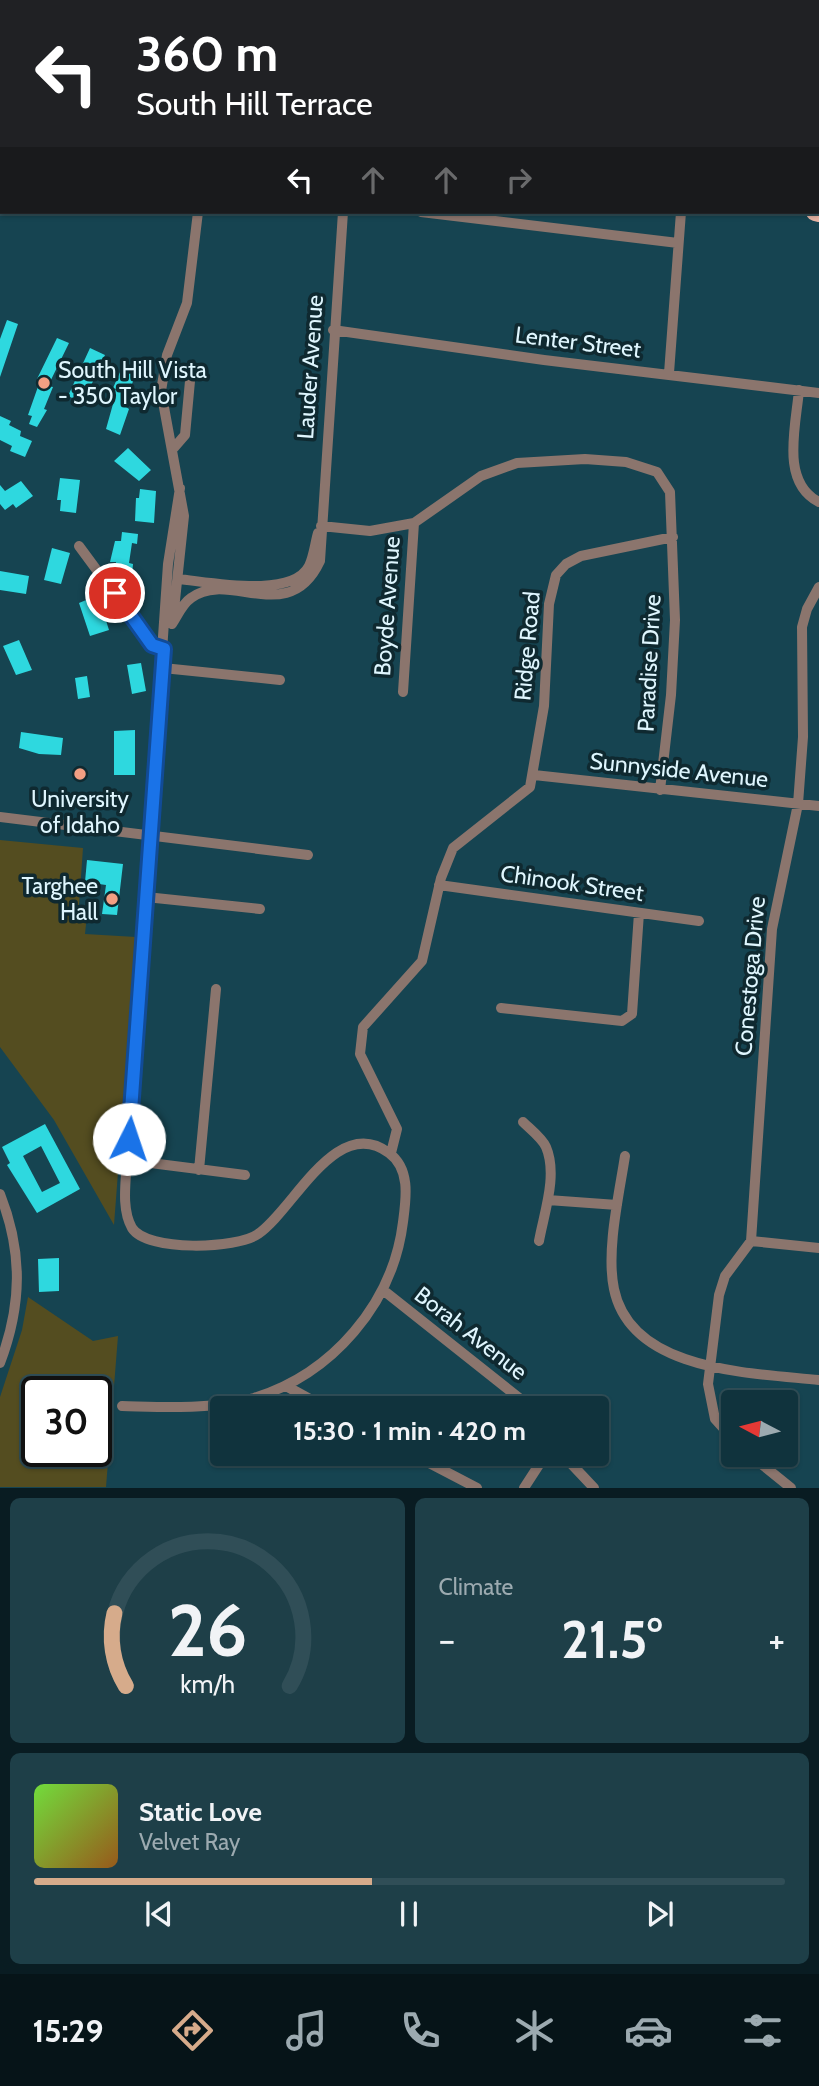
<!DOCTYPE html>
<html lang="en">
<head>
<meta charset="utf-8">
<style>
  body { margin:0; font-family:Cabin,sans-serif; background:#1e3f48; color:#f1f3f6; height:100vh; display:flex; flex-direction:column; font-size:26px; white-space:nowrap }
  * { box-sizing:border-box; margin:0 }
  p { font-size:23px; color:#9caab0 }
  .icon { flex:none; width:38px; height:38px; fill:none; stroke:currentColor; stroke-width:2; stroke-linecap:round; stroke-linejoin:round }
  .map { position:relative; height:1488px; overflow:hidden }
  .details { display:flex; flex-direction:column; gap:10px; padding:10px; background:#091c22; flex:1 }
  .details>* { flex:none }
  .guide { position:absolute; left:0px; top:0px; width:819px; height:214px; box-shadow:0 2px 5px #0004,0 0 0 2px #304e57; background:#202124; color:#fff; overflow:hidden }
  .needle { width:46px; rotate:277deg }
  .buttons { position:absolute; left:721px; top:1390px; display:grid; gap:14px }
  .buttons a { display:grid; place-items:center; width:77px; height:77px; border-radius:7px; background:#10333d; box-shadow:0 2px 5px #0004,0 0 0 2px #304e57; font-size:35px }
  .speed { position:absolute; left:21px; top:1376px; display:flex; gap:14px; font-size:35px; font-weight:700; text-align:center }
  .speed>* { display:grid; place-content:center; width:91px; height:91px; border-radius:50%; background:#10333d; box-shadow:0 2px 5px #0004,0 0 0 2px #304e57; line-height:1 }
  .speed .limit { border:4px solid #111; border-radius:10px; background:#fff; color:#111 }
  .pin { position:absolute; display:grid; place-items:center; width:60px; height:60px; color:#fff; margin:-30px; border:4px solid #fff; border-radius:50%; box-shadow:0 2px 7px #0007 }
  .me { position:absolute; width:77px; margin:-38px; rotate:4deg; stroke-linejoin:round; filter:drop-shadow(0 0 5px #0008) }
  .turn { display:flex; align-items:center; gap:24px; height:147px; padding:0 21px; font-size:32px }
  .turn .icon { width:91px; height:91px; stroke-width:2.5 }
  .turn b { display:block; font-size:49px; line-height:60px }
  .lanes { display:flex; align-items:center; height:66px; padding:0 21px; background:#0003; justify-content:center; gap:35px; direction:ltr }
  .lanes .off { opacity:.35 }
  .big { font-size:52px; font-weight:800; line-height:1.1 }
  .details .widget { flex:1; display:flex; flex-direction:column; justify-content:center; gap:10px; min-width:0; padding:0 24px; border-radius:10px; background:#1e3f48 }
  .details .dial { align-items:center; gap:0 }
  .dial svg { height:182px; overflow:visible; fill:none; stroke:#304e57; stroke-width:7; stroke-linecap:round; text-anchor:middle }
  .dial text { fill:#f1f3f6; stroke:none }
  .song { display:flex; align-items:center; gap:21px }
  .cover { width:84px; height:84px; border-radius:10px; background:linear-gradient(135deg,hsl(100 70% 55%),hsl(30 70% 35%)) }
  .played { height:7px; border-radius:4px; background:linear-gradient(90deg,#d6ab8b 45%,#304e57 45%) }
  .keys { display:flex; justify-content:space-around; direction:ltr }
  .heat { display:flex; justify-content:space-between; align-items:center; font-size:38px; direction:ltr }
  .details .tiles { flex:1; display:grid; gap:10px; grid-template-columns:1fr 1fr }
  .widget:last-child { grid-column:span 2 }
  .trip { position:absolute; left:210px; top:1396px; width:399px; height:70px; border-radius:7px; background:#10333d; box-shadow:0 2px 5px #0004,0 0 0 2px #304e57; font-weight:800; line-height:70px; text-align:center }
  .menu { display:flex; height:112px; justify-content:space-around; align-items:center; background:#061418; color:#9caab0 }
  .menu .icon { width:49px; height:49px }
  .menu .current { color:#d6ab8b }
  .menu b { font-size:32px; color:#f1f3f6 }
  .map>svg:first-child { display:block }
  .green { fill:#544d20; fill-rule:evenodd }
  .building { fill:#2ed8df; fill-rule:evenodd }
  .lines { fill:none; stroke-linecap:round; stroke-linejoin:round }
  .minor { stroke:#8b756d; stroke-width:10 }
  .tertiary { stroke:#8b756d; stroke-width:14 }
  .trunk { stroke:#e6b4a4; stroke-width:18 }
  .route-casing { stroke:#114b97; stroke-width:18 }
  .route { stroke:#1a73e8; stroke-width:12 }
  .poi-dot { fill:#f39f83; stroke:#0f2930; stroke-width:2.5 }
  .labels { text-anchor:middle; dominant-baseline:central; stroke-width:7; stroke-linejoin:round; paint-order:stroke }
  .street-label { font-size:23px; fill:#dff6fe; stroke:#0f2930 }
  .poi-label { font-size:23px; fill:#dff6fe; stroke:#0f2930; text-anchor:start }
</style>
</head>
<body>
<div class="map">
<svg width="819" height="1488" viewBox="0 0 819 1488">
  <rect width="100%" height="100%" fill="#164451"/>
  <path class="green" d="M0,840l83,8 -4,57 8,10 -2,19 51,3 -22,288 -60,-105 -54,-73z
    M28,1297l65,44 25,-5 -12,151h-106v-90l22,-67zM37,1391h59v60h-59z"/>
  <path class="building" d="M7,320l11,4 -18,53v-38z
    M57,338l12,5 -21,43 5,1 -9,22 3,1 -10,17 -8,-3 3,-8 -4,-1 12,-34 -3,-2z
    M90,348l15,7 -22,48 -15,-7z
    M124,363l14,6 -10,25 3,1 -5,12 3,2 -9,26 -14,-6 7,-25 -3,-2 6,-13 -3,-1z
    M0,416l11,5 -2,4 12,6 -1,5 12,5 -7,16 -15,-6 2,-5 -12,-6z
    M128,448l23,22 -12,11 -25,-20z
    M60,478l20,2 -4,33 -16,-2 1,-11h-4z
    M21,481l12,15 -17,12 -3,-4 -8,6 -5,-6v-19l5,6z
    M140,489l16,2 -2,32 -19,-2 1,-23h3z
    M122,532l16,2 -1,10 -5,-1 -3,20 4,1 -1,11 -17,-2 1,-11h-6l5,-21h6z
    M52,548l18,5 -9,31 -17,-4z
    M0,571l29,5 -3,18 -26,-4z
    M98,595l11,35 -19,6 -11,-33z
    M19,640l13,30 -16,5 -13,-29z
    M141,663l5,28 -14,3 -5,-29z
    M87,676l3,21 -12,2 -3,-21z
    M135,730v45h-21v-44z
    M21,732l42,6 -2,17 -22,-1 -20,-6z
    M87,860l36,4 -6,51 -15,-1 4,-29 -21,-3z
    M45,1124l35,65 -43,24 -30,-48 3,-2 -8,-16zM41,1146l19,37 -18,9 -19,-36z
    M59,1258v33l-20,1 -1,-33z"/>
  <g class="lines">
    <path class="minor" d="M70,2v-2
      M421,212l257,31
      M333,330l211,30 275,33
      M669,373l12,-161
      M799,390c-3,36 -19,92 20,112
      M172,450l13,-15 5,-54
      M321,526l49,5 44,-8 67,-47 36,-13 68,-4 41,3 31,10 13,20 5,128 -4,75 -11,95
      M79,546l73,99 12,4
      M178,579c32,3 114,20 131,-13 5,-10 6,-23 9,-33
      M173,619l11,-103 -23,-125 6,-36 20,-52 11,-91
      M172,624c6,-9 10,-20 19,-26 38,-29 98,30 129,-37l23,-349
      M163,668l117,12
      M403,692l11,-169
      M534,775l285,31
      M0,817l308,38
      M439,885l260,36
      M146,897l114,12
      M501,1008l121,13 10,-7 7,-101
      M523,1122c7,7 19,16 23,25 12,28 -2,66 -7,94
      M391,1153l6,-24 -37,-75 3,-27 59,-66 19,-83 12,-30 77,-61 14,-81 5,-102 7,-29 10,-11 15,-8 92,-19
      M625,1156c-6,39 -19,95 -11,133 17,83 138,84 205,91
      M127,1160l118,15
      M199,1170l17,-181
      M0,1194c23,58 22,111 0,169
      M548,1200l69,5
      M751,1241l68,7
      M383,1290l150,119
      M286,1386l42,23
      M122,1406c44,1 89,4 132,-8 78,-24 139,-94 149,-176 3,-23 8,-53 -14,-69 -53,-40 -96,58 -131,81 -21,15 -111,18 -126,-6 -11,-19 -6,-47 -5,-68l41,-596 12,-76
      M733,1439l-18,-20 -7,-35 11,-89 6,-19 26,-35 21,-312 26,-125 5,-67 -1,-110 5,-18 12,-22
      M412,1454l65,34
      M562,1454l32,34
      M749,1454l42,34
      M524,1488l22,-34"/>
    <path class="tertiary" d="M366,2v-2"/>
    <path class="trunk" d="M0,78h2
      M815,212l4,1"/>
  </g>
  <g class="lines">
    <g class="route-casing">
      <path id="route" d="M115,593l37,52 12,4 -35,490"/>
    </g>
    <use href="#route" class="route"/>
  </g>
  <g class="poi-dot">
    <circle cx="44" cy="383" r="7"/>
    <circle cx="80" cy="774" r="7"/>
    <circle cx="112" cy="899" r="7"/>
  </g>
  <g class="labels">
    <g class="street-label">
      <text transform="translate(578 342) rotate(7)">Lenter Street</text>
      <text transform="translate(310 367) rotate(-86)">Lauder Avenue</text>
      <text transform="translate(387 606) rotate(-86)">Boyde Avenue</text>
      <text transform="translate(527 646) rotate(-85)">Ridge Road</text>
      <text transform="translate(649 663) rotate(-87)">Paradise Drive</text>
      <text transform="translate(679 770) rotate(6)">Sunnyside Avenue</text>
      <text transform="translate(572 883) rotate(8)">Chinook Street</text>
      <text transform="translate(750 976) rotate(-85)">Conestoga Drive</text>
      <text transform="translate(471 1333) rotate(38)">Borah Avenue</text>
    </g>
    <g class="poi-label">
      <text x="58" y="370">South Hill Vista<tspan x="58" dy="26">- 350 Taylor</tspan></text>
      <text x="80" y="799" text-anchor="middle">University<tspan x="80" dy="26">of Idaho</tspan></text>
      <text x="98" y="886" text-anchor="end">Targhee<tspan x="98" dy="26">Hall</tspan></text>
    </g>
  </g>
</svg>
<div class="buttons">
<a><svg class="needle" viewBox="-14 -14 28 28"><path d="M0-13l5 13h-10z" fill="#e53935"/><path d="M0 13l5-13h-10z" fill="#9caab0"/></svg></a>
</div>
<div class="speed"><div class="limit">30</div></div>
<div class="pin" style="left:115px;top:593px;background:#d93025"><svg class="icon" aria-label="arrive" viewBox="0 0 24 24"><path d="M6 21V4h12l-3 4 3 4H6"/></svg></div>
<svg class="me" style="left:129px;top:1139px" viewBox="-20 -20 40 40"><circle r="19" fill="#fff"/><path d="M0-13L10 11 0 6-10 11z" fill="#1a73e8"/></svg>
<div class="trip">15:30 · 1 min · 420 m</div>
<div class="guide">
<div class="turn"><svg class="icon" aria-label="left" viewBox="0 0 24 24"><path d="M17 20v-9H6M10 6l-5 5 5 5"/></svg><div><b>360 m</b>South Hill Terrace</div></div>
<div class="lanes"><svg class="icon" aria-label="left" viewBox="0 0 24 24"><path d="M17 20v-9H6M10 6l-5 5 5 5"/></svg><svg class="icon off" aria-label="ahead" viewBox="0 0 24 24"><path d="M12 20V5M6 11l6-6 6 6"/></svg><svg class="icon off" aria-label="ahead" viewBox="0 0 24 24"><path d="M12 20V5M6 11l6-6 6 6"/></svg><svg class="icon off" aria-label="right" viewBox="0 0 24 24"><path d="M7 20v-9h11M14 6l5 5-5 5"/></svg></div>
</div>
</div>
<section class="details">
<div class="tiles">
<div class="widget dial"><svg viewBox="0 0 100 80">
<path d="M14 69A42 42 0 1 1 86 69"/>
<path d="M14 69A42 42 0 0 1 9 37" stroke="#d6ab8b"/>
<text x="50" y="56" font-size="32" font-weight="700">26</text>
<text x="50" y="72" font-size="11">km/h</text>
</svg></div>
<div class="widget"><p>Climate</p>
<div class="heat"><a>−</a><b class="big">21.5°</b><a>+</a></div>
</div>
<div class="widget">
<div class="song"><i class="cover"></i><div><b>Static Love</b><p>Velvet Ray</p></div></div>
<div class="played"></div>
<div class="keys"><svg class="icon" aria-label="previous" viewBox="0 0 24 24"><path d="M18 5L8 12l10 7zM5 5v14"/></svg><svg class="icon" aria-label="pause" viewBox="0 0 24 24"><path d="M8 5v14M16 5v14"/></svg><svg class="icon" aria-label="next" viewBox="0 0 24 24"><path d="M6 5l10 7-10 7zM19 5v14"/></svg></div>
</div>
</div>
</section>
<nav class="menu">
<b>15:29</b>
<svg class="icon current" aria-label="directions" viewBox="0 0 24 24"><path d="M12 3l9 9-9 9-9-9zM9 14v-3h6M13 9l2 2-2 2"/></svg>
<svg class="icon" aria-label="music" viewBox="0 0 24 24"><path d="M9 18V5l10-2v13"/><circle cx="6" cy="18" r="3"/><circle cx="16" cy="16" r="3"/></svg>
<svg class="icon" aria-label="phone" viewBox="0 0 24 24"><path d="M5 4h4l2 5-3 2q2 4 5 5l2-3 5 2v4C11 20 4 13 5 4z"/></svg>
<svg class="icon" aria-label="climate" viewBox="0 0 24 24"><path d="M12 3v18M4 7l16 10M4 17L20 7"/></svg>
<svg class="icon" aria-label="car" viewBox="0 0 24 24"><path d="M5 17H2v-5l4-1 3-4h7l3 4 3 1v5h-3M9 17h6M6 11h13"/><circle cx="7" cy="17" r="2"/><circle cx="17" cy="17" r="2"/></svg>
<svg class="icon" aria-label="filters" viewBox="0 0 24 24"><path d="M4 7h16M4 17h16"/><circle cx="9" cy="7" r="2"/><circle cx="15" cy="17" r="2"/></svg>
</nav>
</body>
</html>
